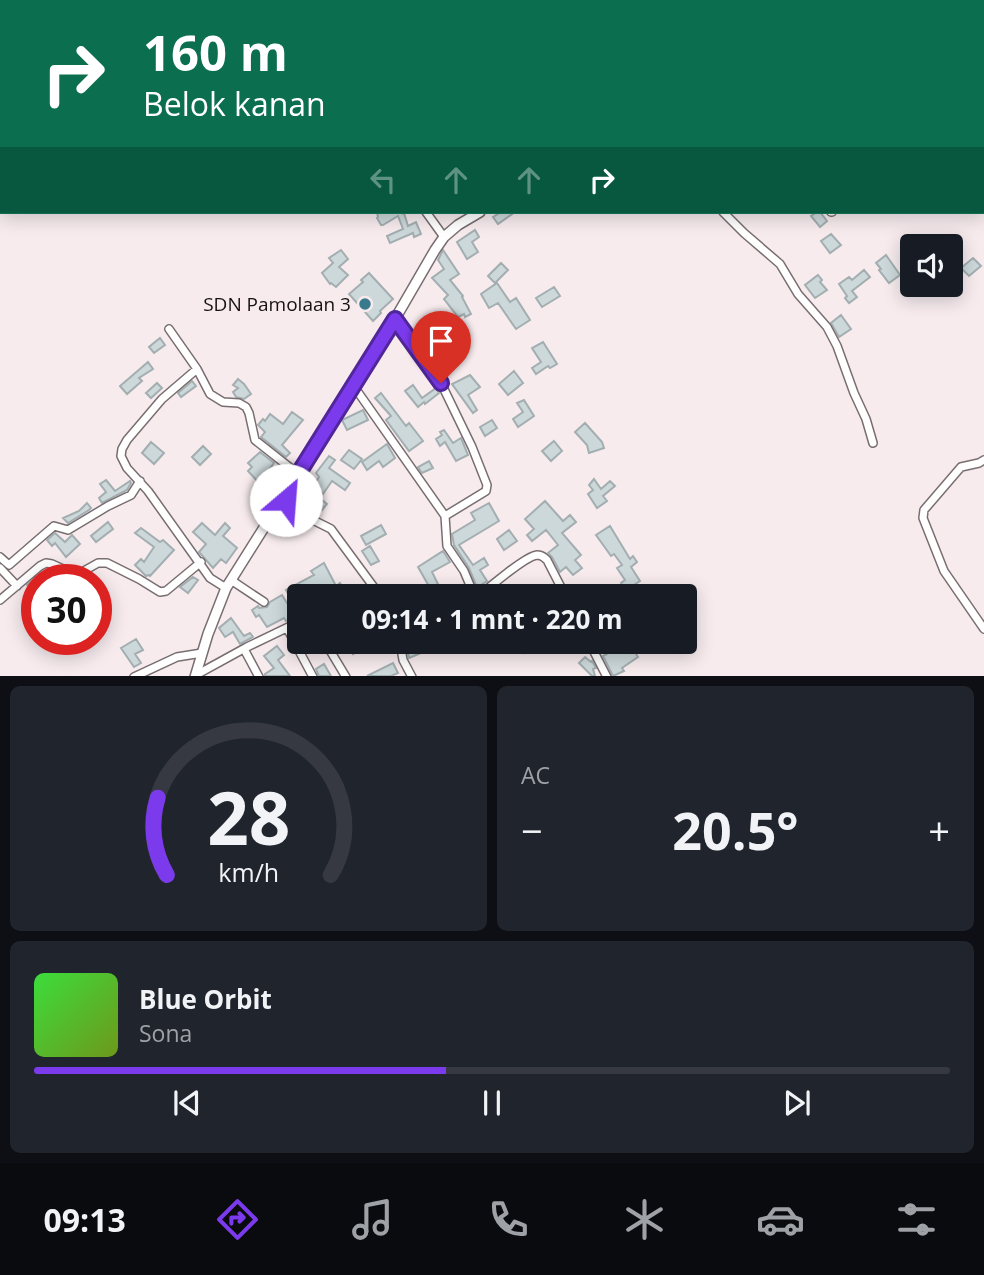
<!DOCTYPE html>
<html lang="id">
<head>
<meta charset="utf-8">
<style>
  body { margin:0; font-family:"Open Sans",sans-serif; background:#20242c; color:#f1f3f6; height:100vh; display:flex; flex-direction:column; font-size:26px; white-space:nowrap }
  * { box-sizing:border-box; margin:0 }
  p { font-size:23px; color:#9ea1a6 }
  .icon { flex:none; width:38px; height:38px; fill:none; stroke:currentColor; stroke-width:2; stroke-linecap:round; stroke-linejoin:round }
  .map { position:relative; height:676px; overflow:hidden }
  .drawer { display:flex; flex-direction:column; gap:10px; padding:10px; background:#0d0f14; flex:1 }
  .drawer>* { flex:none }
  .guide { position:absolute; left:0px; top:0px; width:985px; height:214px; box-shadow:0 4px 18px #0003; background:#0b6e4f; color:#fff; overflow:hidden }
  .controls { position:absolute; left:900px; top:234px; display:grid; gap:14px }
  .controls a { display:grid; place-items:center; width:63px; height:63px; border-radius:7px; background:#171b24; box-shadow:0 4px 18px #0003; font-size:35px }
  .speed { position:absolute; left:21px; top:564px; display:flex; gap:14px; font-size:35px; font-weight:700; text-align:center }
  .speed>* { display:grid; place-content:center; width:91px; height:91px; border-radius:50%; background:#171b24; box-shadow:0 4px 18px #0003; line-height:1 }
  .speed .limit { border:10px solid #d22; background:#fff; color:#111 }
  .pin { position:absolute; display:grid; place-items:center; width:60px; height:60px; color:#fff; margin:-72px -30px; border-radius:50% 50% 50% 0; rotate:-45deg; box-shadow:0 0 7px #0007 }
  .pin .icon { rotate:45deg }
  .me { position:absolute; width:77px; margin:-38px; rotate:27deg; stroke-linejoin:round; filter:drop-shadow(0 0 5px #0008) }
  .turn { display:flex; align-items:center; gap:24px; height:147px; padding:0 28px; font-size:32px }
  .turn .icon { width:91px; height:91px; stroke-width:2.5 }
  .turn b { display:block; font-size:49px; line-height:60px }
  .lanes { display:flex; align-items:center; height:66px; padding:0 28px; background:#0003; justify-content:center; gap:35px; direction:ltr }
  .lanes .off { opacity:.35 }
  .big { font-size:52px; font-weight:700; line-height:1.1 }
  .drawer .tile { flex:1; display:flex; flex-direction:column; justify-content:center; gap:10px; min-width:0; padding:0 24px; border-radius:10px; background:#20242c }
  .drawer .dial { align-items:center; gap:0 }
  .dial svg { height:182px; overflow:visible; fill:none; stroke:#363941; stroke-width:7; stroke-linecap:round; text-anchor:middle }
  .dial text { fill:#f1f3f6; stroke:none }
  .song { display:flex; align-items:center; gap:21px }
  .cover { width:84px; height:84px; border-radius:10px; background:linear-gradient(135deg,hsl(120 70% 55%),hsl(80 70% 35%)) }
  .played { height:7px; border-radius:4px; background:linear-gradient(90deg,#7c3aed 45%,#363941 45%) }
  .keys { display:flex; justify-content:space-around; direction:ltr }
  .heat { display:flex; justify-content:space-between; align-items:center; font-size:38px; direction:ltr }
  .drawer .tiles { flex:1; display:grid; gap:10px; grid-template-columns:1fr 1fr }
  .tile:last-child { grid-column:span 2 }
  .trip { position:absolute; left:287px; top:584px; width:410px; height:70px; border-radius:7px; background:#171b24; box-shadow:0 4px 18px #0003; font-weight:700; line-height:70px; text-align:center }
  .tab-bar { display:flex; height:112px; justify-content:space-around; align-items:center; background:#090b0e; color:#9ea1a6 }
  .tab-bar .icon { width:49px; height:49px }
  .tab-bar .current { color:#7c3aed }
  .tab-bar b { font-size:32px; color:#f1f3f6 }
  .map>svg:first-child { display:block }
  .building { fill:#cdd8db; stroke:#a3aeb1; stroke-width:2 }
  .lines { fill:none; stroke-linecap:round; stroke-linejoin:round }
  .minor-casing { stroke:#786e70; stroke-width:10 }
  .tertiary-casing { stroke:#786e70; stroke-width:12 }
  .minor { stroke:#fff; stroke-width:7 }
  .tertiary { stroke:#fff; stroke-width:9 }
  .route-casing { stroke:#51269a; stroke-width:18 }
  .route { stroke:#7c3aed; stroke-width:12 }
  .poi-dot { fill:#397b8c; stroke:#f7ebee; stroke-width:2.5 }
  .labels { text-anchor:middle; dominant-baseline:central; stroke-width:5; stroke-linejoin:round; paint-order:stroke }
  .poi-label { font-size:19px; fill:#161213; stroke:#f7ebee; text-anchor:end }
</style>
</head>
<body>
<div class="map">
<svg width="984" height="677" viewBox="0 0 984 677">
  <rect width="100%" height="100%" fill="#f7ebee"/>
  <path class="building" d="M377,212h28l-3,2 2,-1 4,13 8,-4 5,12 -7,3 -1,-4 -23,10 -3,-7 16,-7 -5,-13 -15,9h-2l-4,-7 1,-1z
    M501,212h14l-17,12 -5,-7z
    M817,212h3l7,9 -7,6 -9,-11z
    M475,230l4,7 -7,5 6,10 -11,7 -10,-17z
    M831,234l10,11 -11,8 -9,-12z
    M341,250l7,9 -9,8 9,8 -12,12 -5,-4 -1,1 -8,-11 11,-10 -4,-5z
    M443,250l16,24 -9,6 13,16 -1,1 9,17 -6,3 -1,-3 -6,3 -14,-18 4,-4 -16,-17 12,-9 -6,-9z
    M886,255l14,20 -11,8 -10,-13 2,-1 -5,-6z
    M973,258l8,8 -12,10 -8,-8z
    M501,263l7,7 -13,13 -7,-7z
    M864,270l6,7 -18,14 5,6 -8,6 -4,-5 2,-2 -8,-12 10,-7 3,3z
    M369,273l24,26 -13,12 1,2 -8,8 -24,-27 14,-12 -2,-2z
    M818,275l4,5 -2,2 7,8 -12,8 -10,-13z
    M497,283l13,19 6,-4 14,22 -14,9 -18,-26 -9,5 -8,-14z
    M554,287l6,9 -18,11 -6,-9z
    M841,315l10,14 -12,8 -8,-14z
    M429,332l4,10 -10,5 -6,-8z
    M160,338l5,7 -11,8 -5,-6z
    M543,342l14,22 -7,4 -2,-2 -12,8 -4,-6 9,-6 -9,-14z
    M452,355l6,10 -14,11 -6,-10z
    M148,362l5,7 -14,9 3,3 -15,13 -7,-8z
    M514,371l9,12 -15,12 -9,-11z
    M470,375l10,12 -12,8 9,15 -4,3 -21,-29z
    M238,379l6,5 7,10 -7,5 -8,-2 -3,-5 5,-4 -5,-3z
    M192,381l4,5 -15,11 -3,-4z
    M157,383l5,5 -11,10 -5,-5z
    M413,385l9,13 14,-10 3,5 -14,11 -1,-2 -6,5 -13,-16z
    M381,393l25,33 3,-3 14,18 -14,10 -23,-31 5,-4 -16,-18z
    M524,400l10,16 -16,11 -5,-8 10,-7 -6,-9z
    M363,410l5,10 -21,10 -5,-10z
    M292,412l11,8 -21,25 8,8 -4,4 -25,-20 4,-5 -7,-7 5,-6 2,2 5,-7 13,10z
    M492,420l5,8 -12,8 -5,-9z
    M585,423l17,19 2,6 -15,5 -2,-8 -12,-13z
    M444,430l9,13 8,-5 7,17 -12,6 -11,-19 -5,4 -4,-7 6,-4 -2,-3z
    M554,441l8,10 -11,10 -9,-10z
    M151,442l13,11 -10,11 -12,-11z
    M387,444l8,14 -12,9 -4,-6 -12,9 -5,-8z
    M203,446l8,8 -11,11 -8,-8z
    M349,450l13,9 -8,10 -13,-9z
    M260,452l14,11 -14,18 8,6 -5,7 -9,-8 4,-4 -10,-11 4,-4 -4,-4z
    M329,456l6,4 -6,8 21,15 -5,7 -13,-9 -9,13 -11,-7 7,-10 -3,-4z
    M429,461l4,7 -11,5 -4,-6z
    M594,479l7,10 9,-8 5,5 -12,10 4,5 -10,7 -9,-14 5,-4 -4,-5z
    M106,480l9,11 15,-10 1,2 -4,7 -25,13 -3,-5 7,-6 -6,-8z
    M294,493l13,9 5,5 -4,4 -3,-2 -13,-12z
    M318,497l9,7 -5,6 -9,-7z
    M545,501l18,20 7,-6 6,7 -14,11 19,22 -6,5 7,8 -9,7 -7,-8 -6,5 -8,-15 -4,-4 10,-8 -12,-15 -14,11 -5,-6 7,-6 -9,-10z
    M87,503l4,5 -2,2 -21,13 -5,-5 16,-7z
    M489,503l10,18 -40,24 14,20 11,-7 4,7 -8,5 7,11 -6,4h-5l-7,-17 -15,-23 -2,-11 23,-14 -4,-7z
    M108,522l5,7 -17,13 -5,-6z
    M202,523l13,12 10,-12 5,5 -7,8 14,12 -11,15 -5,-4 -8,9 -14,-16 7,-8 -13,-12z
    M381,525l5,9 -20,11 -5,-9z
    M610,526l20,33 3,-3 4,6 -6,5 9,14 -14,9 -5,-7 4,-3 -8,-12 5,-3 -8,-11 -3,2 -15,-21z
    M141,528l19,14 3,-2 11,10 -24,26 -1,-1 -3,1 -11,-11 6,-6 3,3 10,-15 -19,-14z
    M509,530l8,11 -13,9 -7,-11z
    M55,533l10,9 7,-7 8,9 -14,13 -11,-14 -3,3 -5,-6z
    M370,546l9,15 -8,4 -9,-14z
    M443,551l7,11 -18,10 6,12 -8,4 -12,-21z
    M324,563l12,23 4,-3 5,9 -8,5h-8l-6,-11 -14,8 -4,-6 -15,9 -4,-7 28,-15 -3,-4z
    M37,577v20l-10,-12z
    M193,577l5,3 -10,13 -8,-6z
    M282,595l10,16 7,-4v9l-13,5 -2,-3 -17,9 -8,-12 -3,2 -4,-7 6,-4 1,2 8,-1 3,-5z
    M231,618l13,18 6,-3 3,4 -13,7 -7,-12 -8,5 -6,-9z
    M136,639l7,11 -8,4 6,9 -7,4 -13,-19z
    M348,642h28l-23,12z
    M406,642h26l3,5 -26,11z
    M529,642h26l-13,10 -5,-8 -12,9 -3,-6z
    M611,642h15l5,11 3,-2 4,6 -16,11 2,3 -11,5 -10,-20 11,-6z
    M277,646l7,9 -6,5 12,16h-25v-2l9,-6 -10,-12z
    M585,657l6,5 1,-1 4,7 -3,1 2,7h-3l-13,-13z
    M393,663l5,10 -7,3h-24z
    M324,664l7,12h-12l-3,-7z"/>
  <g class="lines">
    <g class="minor-casing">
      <path id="minor" d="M413,0l2,2
        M716,0l1,2
        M812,0l1,2
        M426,212l18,25
        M723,212l21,21 36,31 18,30 29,33 10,19 17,47 12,26 7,24
        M831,212h1
        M395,319l46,64 31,64 15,38 -1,6 -41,25
        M169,329l28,40 13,25 13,8 16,1 7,4 3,6 6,27 43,34
        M197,369l-35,30 -35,41 -5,9 -1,7 6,12 21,23 62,87 16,10
        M353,385l92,131 2,30 17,25 8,19 11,2
        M984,460l-5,3 -18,4 -37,43 -1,8 21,53 40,58
        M285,495l1,5 15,14 30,15 42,57 6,11
        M0,557l9,8 45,-39 14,4 40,-24 23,-11 9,-14
        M0,568l17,18
        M231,580l33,22
        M353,597l20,-11
        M478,597c10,-9 48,-41 59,-42 6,0 6,2 10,5l19,37
        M0,600l40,-34 6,-3 6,1 20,9h5l5,-1 16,-9h9l32,16 21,13 6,-1 35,-29
        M287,628l26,49
        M325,642l21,35
        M400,642l3,18 9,17
        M589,642l18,35
        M244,649l15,28
        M196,675l51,-28 52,-25
        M134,677l43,-20 25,-4"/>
    </g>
    <g class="tertiary-casing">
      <path id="tertiary" d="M789,2l1,-2
        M195,677l13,-43 18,-46 169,-269 40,-69 9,-13 14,-12 22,-13"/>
    </g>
    <use href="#minor" class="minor"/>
    <use href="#tertiary" class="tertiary"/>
  </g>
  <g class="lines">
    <g class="route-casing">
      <path id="route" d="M286,500l-1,-5 110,-176 46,64"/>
    </g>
    <use href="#route" class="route"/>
  </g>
  <circle class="poi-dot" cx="365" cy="304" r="7"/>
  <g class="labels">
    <g class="poi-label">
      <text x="351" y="304">SDN Pamolaan 3</text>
    </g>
  </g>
</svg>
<div class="controls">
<a><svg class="icon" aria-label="sound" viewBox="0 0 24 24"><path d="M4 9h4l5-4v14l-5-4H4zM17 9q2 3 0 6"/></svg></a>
</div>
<div class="speed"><div class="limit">30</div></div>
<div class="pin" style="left:441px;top:383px;background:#d93025"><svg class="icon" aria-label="arrive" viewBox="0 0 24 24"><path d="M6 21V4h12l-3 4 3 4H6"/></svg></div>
<svg class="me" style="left:286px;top:500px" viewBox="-20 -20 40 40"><circle r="19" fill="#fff"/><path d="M0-13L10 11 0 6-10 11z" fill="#7c3aed"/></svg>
<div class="trip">09:14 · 1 mnt · 220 m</div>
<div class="guide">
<div class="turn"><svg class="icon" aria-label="right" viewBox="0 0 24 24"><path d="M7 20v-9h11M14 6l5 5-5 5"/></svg><div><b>160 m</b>Belok kanan</div></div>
<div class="lanes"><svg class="icon off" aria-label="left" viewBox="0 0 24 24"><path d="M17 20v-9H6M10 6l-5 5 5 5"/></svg><svg class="icon off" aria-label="ahead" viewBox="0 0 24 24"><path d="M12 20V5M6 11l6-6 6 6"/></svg><svg class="icon off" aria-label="ahead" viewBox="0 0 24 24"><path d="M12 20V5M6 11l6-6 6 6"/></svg><svg class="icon" aria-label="right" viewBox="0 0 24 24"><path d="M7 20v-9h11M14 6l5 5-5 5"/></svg></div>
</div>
</div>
<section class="drawer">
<div class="tiles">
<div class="tile dial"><svg viewBox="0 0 100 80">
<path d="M14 69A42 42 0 1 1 86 69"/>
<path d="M14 69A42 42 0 0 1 10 35" stroke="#7c3aed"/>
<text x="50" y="56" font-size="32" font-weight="700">28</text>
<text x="50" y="72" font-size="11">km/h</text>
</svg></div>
<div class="tile"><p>AC</p>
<div class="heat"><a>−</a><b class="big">20.5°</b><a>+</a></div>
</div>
<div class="tile">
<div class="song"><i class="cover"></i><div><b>Blue Orbit</b><p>Sona</p></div></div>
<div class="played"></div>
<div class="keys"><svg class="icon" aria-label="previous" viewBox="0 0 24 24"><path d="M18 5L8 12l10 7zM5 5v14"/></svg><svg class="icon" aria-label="pause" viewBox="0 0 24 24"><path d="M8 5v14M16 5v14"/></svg><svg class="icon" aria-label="next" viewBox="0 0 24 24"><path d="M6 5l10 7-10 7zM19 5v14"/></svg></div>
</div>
</div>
</section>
<nav class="tab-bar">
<b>09:13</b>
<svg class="icon current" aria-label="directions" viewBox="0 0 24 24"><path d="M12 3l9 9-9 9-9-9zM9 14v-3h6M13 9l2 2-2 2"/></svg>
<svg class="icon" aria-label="music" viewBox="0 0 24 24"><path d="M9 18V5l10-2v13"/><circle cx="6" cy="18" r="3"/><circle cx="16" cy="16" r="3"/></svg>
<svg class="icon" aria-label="phone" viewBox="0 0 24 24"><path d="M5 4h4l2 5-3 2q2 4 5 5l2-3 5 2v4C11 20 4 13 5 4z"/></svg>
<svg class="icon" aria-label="climate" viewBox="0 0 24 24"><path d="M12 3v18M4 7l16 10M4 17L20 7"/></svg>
<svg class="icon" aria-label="car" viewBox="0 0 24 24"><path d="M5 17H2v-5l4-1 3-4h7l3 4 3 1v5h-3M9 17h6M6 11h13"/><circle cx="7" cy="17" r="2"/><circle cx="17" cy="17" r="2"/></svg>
<svg class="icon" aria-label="filters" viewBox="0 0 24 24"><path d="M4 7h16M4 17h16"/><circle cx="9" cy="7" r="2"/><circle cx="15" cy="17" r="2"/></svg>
</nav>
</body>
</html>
